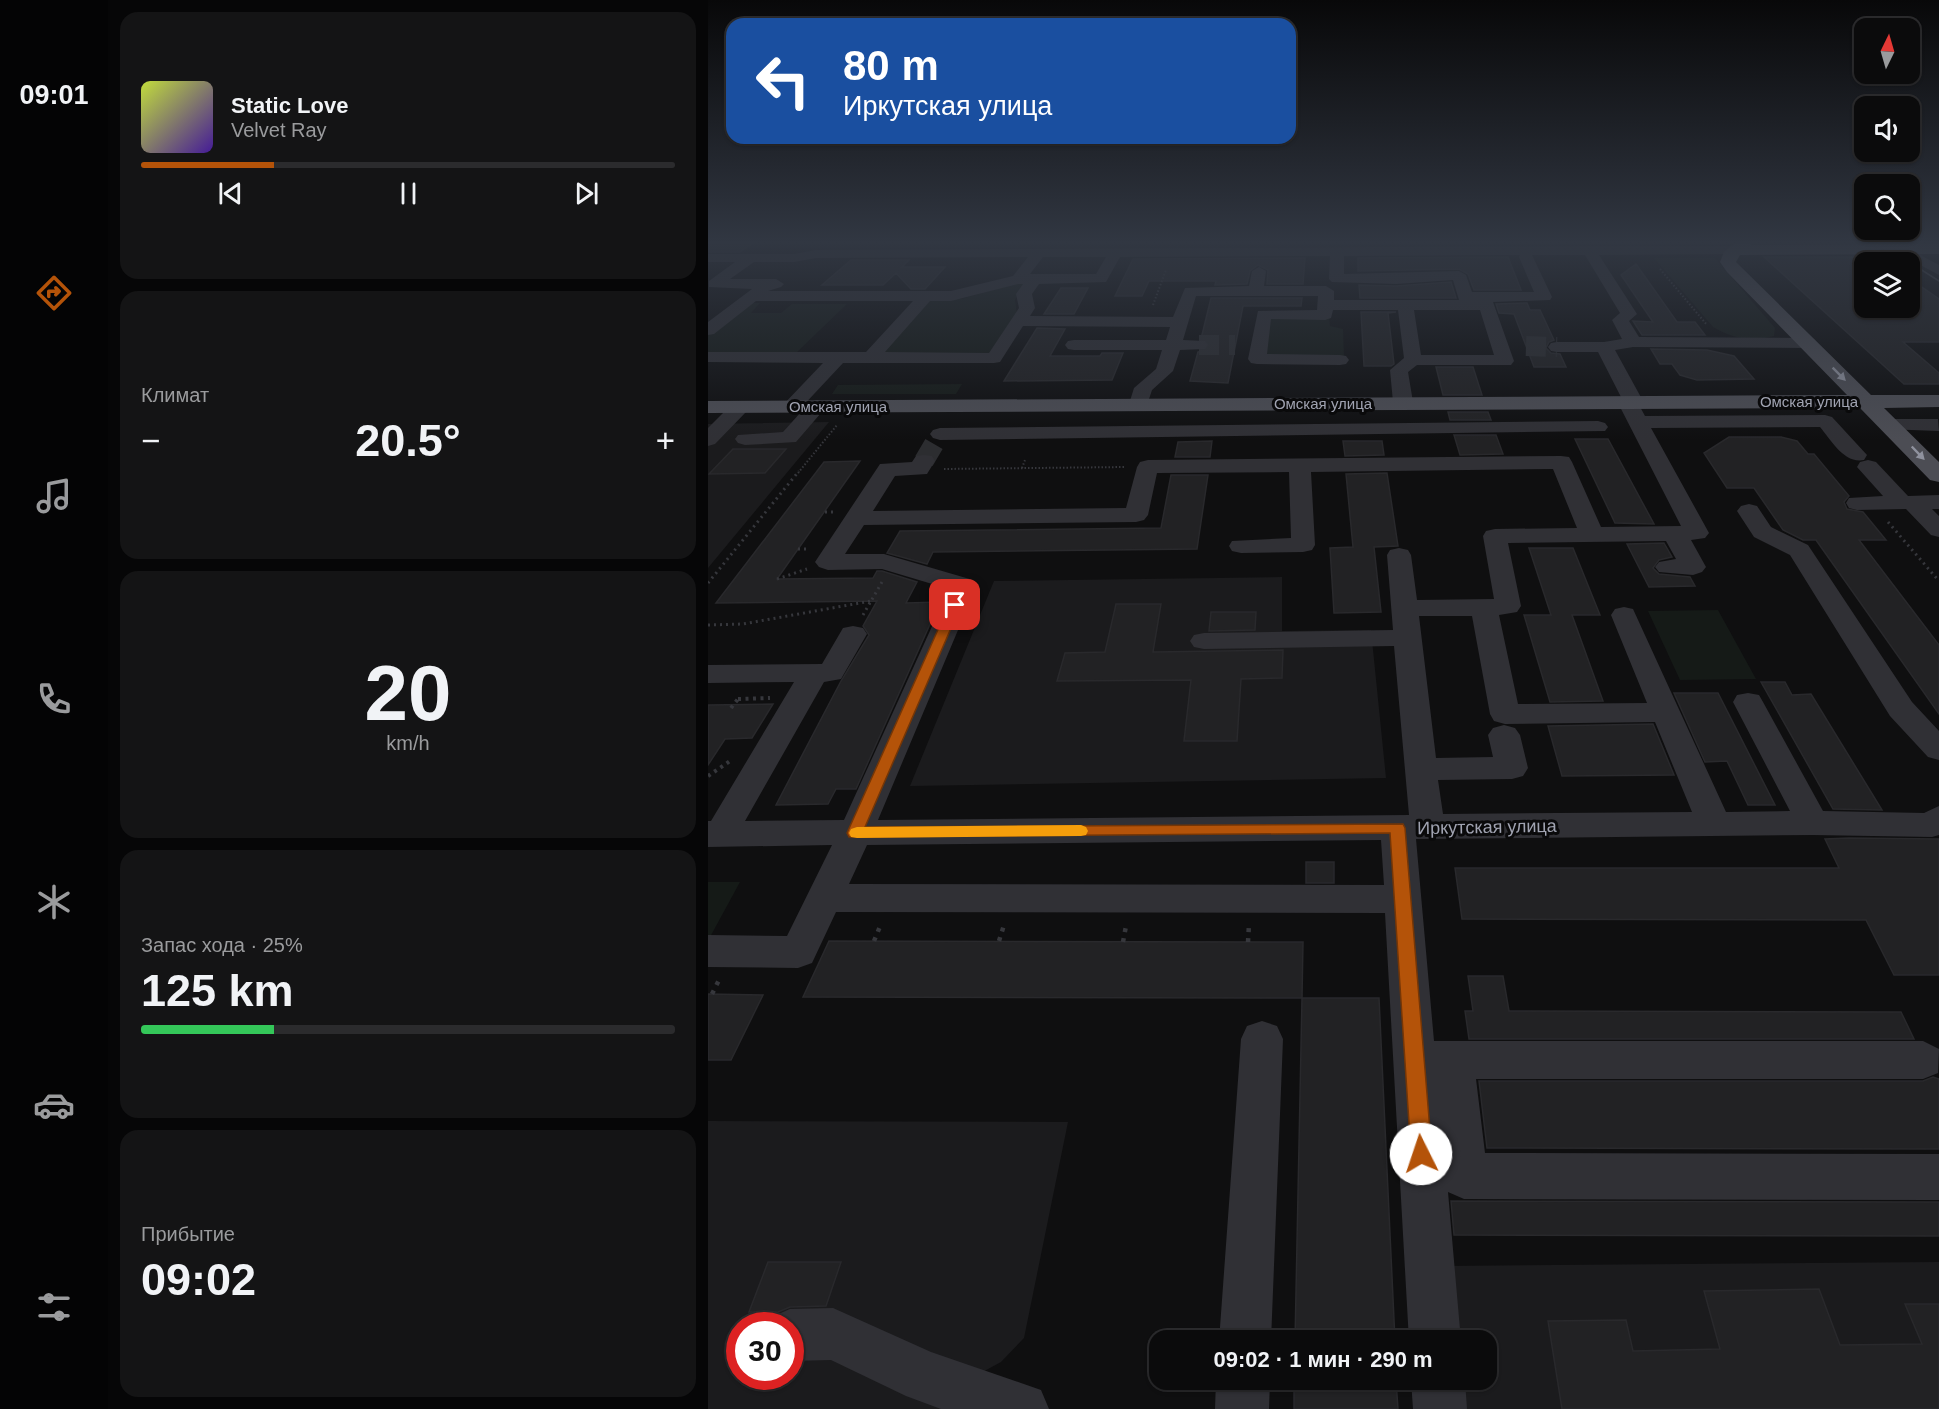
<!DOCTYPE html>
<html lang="ru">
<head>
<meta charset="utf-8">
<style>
  body { margin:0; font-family:Helvetica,sans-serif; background:#141415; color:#f1f3f6; height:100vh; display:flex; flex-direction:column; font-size:22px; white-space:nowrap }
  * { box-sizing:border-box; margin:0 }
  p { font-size:20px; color:#9a9b9d }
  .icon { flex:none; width:33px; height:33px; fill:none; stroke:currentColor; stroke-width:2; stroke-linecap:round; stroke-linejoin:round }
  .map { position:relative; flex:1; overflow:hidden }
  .sheet { display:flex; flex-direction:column; gap:12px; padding:12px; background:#060607; width:600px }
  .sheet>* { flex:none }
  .hud { position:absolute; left:18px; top:18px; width:570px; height:126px; border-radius:18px; box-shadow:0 2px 4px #0004,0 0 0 2px #2b2b2d; background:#1a4fa0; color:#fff; overflow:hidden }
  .needle { width:39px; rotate:5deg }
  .controls { position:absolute; left:1146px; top:18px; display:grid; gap:12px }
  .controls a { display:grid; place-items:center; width:66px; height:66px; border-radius:12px; background:#0b0b0c; box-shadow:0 2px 4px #0004,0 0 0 2px #2b2b2d; font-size:30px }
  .speed { position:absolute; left:18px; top:1312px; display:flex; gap:12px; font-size:30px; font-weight:700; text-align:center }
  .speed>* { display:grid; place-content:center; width:78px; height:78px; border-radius:50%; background:#0b0b0c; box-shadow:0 2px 4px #0004,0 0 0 2px #2b2b2d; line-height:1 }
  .speed .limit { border:9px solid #d22; background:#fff; color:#111 }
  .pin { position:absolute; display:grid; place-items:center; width:51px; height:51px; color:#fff; margin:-26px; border-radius:12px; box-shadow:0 3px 9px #0006 }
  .me { position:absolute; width:66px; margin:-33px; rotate:356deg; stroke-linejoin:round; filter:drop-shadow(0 0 4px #0008) }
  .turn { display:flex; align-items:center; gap:21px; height:126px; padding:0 18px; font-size:27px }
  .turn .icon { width:78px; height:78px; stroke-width:2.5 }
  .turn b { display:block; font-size:42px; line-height:51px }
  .big { font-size:45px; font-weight:600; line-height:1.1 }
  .sheet .tile { flex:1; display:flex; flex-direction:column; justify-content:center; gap:9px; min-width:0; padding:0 21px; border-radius:18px; background:#141415 }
  .sheet .dial { align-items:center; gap:0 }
  .dial b { font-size:78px; line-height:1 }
  .song { display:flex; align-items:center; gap:18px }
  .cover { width:72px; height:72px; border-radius:9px; background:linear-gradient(135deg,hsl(70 70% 55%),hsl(260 70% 35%)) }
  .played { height:6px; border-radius:3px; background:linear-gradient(90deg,#b45309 25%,#2b2b2d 25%) }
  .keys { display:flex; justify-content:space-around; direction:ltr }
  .heat { display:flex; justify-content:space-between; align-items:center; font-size:33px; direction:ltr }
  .charge { height:9px; border-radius:4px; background:linear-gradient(90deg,#34c759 25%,#2b2b2d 0) }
  .trip { position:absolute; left:441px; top:1330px; width:348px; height:60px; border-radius:18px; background:#0b0b0c; box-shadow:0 2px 4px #0004,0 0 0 2px #2b2b2d; font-weight:600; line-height:60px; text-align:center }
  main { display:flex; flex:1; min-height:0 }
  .tabs { display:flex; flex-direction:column; width:108px; justify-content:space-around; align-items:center; background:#040405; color:#9a9b9d }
  .tabs .icon { width:42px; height:42px }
  .tabs .current { color:#b45309 }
  .tabs b { font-size:27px; color:#f1f3f6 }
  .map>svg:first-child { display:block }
  .built { fill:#1b1b1d; fill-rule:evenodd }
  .green { fill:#151a17 }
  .building { fill:#222224; stroke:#29292c; stroke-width:1.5 }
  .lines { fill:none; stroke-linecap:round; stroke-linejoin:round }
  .minor-tunnel { stroke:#2c2d30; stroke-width:20; stroke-dasharray:20 10; stroke-linecap:butt }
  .path-far3 { stroke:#36373c; stroke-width:2; stroke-dasharray:1.5 2; stroke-linecap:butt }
  .path-far2 { stroke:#36373c; stroke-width:3; stroke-dasharray:2 4; stroke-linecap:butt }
  .path-far1 { stroke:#36373c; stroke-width:4; stroke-dasharray:3 4.5; stroke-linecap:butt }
  .path { stroke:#36373c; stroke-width:4.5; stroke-dasharray:4 6; stroke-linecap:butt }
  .minor { fill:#303035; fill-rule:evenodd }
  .major { fill:#4c4d54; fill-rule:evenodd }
  .tram { stroke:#43444a; stroke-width:1.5 }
  .oneway { fill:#8f929e }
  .route { fill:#b45309; stroke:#753606; stroke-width:1.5 }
  .slow { fill:#f59e0b }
  .labels { text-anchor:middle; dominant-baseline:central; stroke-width:6; stroke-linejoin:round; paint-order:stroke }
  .far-street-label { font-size:15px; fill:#a0a3b1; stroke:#0a0a0b }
  .street-label { font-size:18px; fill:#a0a3b1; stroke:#0a0a0b }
</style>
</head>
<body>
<main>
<nav class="tabs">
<b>09:01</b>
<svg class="icon current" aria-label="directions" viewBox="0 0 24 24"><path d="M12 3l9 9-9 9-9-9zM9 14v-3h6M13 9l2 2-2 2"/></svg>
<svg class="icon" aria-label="music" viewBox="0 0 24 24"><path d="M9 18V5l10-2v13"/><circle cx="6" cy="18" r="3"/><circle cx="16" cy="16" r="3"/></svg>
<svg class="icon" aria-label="phone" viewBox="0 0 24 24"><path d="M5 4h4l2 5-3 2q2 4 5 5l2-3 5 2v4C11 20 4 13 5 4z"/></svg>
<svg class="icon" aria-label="climate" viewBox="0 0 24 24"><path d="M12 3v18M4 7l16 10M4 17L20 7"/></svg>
<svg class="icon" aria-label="car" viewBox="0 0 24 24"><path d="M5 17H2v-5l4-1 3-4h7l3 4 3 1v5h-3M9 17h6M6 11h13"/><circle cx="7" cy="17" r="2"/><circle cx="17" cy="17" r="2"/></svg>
<svg class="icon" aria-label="filters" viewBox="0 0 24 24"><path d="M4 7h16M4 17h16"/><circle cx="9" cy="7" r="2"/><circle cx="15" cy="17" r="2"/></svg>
</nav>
<section class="sheet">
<div class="tile">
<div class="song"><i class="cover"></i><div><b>Static Love</b><p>Velvet Ray</p></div></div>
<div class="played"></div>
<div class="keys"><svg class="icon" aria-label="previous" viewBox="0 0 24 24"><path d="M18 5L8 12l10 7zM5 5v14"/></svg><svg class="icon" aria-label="pause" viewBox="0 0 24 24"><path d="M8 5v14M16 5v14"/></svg><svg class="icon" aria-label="next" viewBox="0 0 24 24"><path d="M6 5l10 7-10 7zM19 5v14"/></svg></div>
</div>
<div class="tile"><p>Климат</p>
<div class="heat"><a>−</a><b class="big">20.5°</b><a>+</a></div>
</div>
<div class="tile dial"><b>20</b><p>km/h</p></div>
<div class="tile"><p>Запас хода · 25%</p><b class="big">125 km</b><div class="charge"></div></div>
<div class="tile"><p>Прибытие</p><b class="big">09:02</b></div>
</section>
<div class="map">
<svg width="1231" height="1409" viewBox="0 0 1231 1409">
  <rect width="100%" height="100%" fill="#0f0f10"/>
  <path class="built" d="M121,422l-121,146v-144z
    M574,577v54l89,-1 15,148 -476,8 84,-205z
    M0,1121l360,1 -44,216 -23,24 -24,13 -12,34h-257zM32,1326h50v51h-50z
    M1231,1262v147h-483l-2,-29h32v-39h-36l-7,-75z"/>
  <path class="green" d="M946,258h61l60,70 -1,8c-22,6 -41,3 -61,-9z
    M317,281l-10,19 2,14 -27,43 -113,-1 53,-57h31z
    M39,303h13l-9,10h30l11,-9h55l-53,51 -86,-1v-20z
    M559,316h62l1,10 13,3 1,28h-82z
    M254,384l-6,10h-124l6,-9z
    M1010,610l38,69 -76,1 -32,-69z
    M0,882h32l-31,57h-1z"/>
  <path class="building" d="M0,242h46l-14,10h-32z
    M800,257l13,33h-47l-6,-16 -9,-5 -101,2v-13z
    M1056,257h116l7,5h-23v46h46v-29l29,20v43h-36l36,31v11h-35z
    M597,258l-2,26h-36l1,-14 -10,-5 -8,6 -3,13 -32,1 1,-4h-67l-7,15h-27l18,-37z
    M143,260h58l-7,7h43l-20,22h-14l-15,-16 -13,12h-61z
    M928,264l41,58h18l10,13h-63l-9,-14 20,1 -32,-47z
    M743,282l5,16h-96l-1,-13 37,1z
    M353,288h27l-14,26h-30z
    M503,298h91l-1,8h-58l-15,77 -38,-2 8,-29 7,-1 5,-6 -3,-5 -6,-1z
    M819,303l3,7h10l14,30 -5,2 -3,6 5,5 9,1 6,13h-32l-20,-53 -15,-1 -3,-9z
    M653,312h35l-8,1 6,51 -3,2h-27z
    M329,328l28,1 -15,27h50l2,-3h21l-11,27 -108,1z
    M943,349l56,1 27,6 20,23 -57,1 -17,-5 -8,-11h-12z
    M728,367h37l9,28h-39z
    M740,412h40l3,8h-41z
    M746,435h42l7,19 -43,1z
    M1021,437h52l16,4 11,13h6l35,42 -5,6 3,7 16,3 23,28h-27l80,105v69l-123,-174h-13l-20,-10 -29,-42h-27l-23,-35z
    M867,439h33l46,85 -39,-1z
    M504,441l-2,16h-35l3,-15z
    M635,441h39l2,14 -39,1z
    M25,449h53l-21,24 -56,1z
    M152,461l-83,118 96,-1 4,-7h5l35,11 -11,21 34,-1 -84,187h-20l-8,15 -52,1 65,-124 28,-46 -6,-9 14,-25 -161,2 108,-141z
    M679,473l11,73 -24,1 7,65 -47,1 -4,-65 23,-1 -7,-73z
    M463,475h37l-11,74 -264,3 -6,12 -40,-11 13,-22 261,-3z
    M956,543l8,14 -13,3 -6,8 6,6 31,3 5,9 -46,1 -22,-43z
    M821,548h44l27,67h-28l31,86 -53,1 -26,-87h27z
    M408,604h45l-8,48 130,-2 -1,28 -41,1 -4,62h-53l7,-61 -134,1 8,-28 40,-1z
    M503,612h45l-1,18 -46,1z
    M1053,682h24l7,13 19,-1 71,116 -49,-1z
    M966,693h44l57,112h-27l-21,-44 -22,1z
    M65,704l-21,34 -27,1 -17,26v-60z
    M945,724l21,51 -112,1 -14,-50z
    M1141,838l90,1v136h-45l-28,-55 -404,-1 -7,-51h384l-14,-29z
    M598,862h28v21h-28z
    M121,941l474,1 -1,56 -499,-1z
    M760,976h35l6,35 392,1 13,27h-445l-4,-28h8z
    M0,994l55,1 -32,65h-23z
    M594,998h77l16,343h-100z
    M1225,1077l6,2v70l-452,-1 -8,-67h444z
    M743,1201l488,1v34l-485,-1z
    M60,1262h73l-15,44 -36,1 -12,5h-29z
    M1111,1289l21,56 82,-1 -17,-40h34v105h-377l-14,-88 78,-1 7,31 87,-2 -16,-58z
    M586,1380h102l2,29h-104z"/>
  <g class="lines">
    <path class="minor-tunnel" d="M491,345h36
      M818,346l31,1
      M216,461l10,-17"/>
    <path class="path-far3" d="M952,269l47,56
      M445,305l13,-35
      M314,468l3,-8
      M236,469l182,-2
      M90,473l39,-48"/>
    <path class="path-far2" d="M117,512h8
      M1180,522l51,59
      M90,549h11
      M69,579l30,-10
      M0,583l91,-112
      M155,615l19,-33
      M0,625l35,-1 128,-23"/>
    <path class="path-far1" d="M30,699l32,-1
      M23,708l7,-9
      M0,776l22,-15"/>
    <path class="path" d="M166,941l7,-17
      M291,941l5,-16
      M415,942l3,-16
      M540,942l1,-18
      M4,994l8,-16"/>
    <path class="minor" d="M881,246h147l7,4 -7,4 -137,1 38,59 -8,7 10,16 169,1 6,1 3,4 -3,4 -6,1 -175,-1 -18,3 28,51 -4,4 6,11 180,-1 7,2 35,38 -3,5c-20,4 -33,-20 -44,-33l-169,1 58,105 -4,5 -14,2 15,27 -4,5 -9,3 -34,-3 -4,-5 4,-5 17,-3 -10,-18 -158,2 13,63 -4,6 -18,3 19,89 129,-1 -36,-88 4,-6 9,-2 9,2 93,203 64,-1 -57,-109 4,-7 11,-2 11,2 4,7 60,109 101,2 15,-7v29l-7,2 -119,-2 -397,4 18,202h489l16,8 -1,24 -15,6h-447l9,74 454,1v46l-475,-1 -16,-7 13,149h-52l-24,-428 -549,-1 -24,51 -14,5 -90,-1v-32l79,1 45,-91 -124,2v-26h3l83,-139 -86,1v-18l114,-1 21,-36 10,-2 10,2 4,6 -26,45 -17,3 -79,139 99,-1 105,-231 -67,-20 -54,1 -9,-3 -4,-5 65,-98 32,-2 4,-6 8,-1 8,1 3,5 -8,13 -32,2 -22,35 253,-3 11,-41 3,-5 8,-2 413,-4 8,1 3,5 29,65 80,-1 -64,-125 4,-4 -23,-45h-41l-6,-1 -3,-4 3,-4 6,-1h47l18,-3 -10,-19 8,-7 -35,-58h-53l20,42 -2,3 -57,2 21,59 -3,4h-94l-9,7 5,30 -3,4h-14l-3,-4 -3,-32 14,-12 -6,-48h-65l-2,8 -6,2 -54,-1 -4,35 73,1 6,1 3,4 -3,4 -6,1 -83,-1 -6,-1 -3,-4 10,-48 59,-1 1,-14h-122l-13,44 22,1 3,4 -3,4 -25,1 -7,21 -21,19 -6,18h-14l-3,-4 5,-16 22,-19 6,-19h-88l-6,-1 -3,-4 3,-4 6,-1h92l4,-13 -147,-1 -23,36 -6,1h-151l-44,47h-14l-3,-4 41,-43 -115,-1v-10h158l47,-51h-157l-42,33 -6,1v-13l44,-33 -43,-2v-6l26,-19h-27v-8h86l22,-4zM812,255l-1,2 15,35h-62l-6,-17 -7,-4 -115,3v-18zM622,256l-1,23 3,3 64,2 57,-4 6,20h-125v-9l-8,-5h-62l2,-15 -7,-4 -7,4 -3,15 -64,2 -12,29 -143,-1 5,-8 -3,-14 7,-10 67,-2 14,-25zM320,257l-15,19 -62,15h-183l13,-4 3,-3 -8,-5h-46l24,-17h40l22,-4zM335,257h63l-10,17h-66zM310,284h5l-7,10 3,14 -30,45 -104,-1 45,-51h21zM706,310h66l14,45h-73zM845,469l24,59 -82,1 -9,2 -3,5 11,63 -77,1 -6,-45 -3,-5 -9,-2 -9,2 -3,5 6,75 -189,3 -10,2 -4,6 4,6 10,2 190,-3 15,169 -531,5 99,-235 -4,-5 -89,-26h-39l19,-29 272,-3 8,-2 4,-5 9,-42 132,-1 2,66 -59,3 -3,5 3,5 9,2 62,-1 9,-2 3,-5 -4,-73zM711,616h53l18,98 4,7 11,3 150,-2 37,90 -249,2 -5,-34 74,-1 11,-3 5,-8 -8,-33 -5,-7 -11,-3 -11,3 -5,7 5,22 -57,1zM673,840l3,45 -535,-1 18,-39z
      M1195,246l36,19v10l-41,-22 -2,-3 2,-3z
      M109,400l7,2 3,4 -31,36 -51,3 -7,-2 -3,-4 3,-4 45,-3 27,-30z
      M32,401l7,2 3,4 -3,4 -32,33 -7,2v-18l25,-25z
      M1183,419h47l1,12 -55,-2 -3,-4 3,-4z
      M890,421l7,2 3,4 -3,4 -665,9 -7,-2 -3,-4 3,-4 7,-2z
      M1160,460l8,2 32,34 31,-1v14h-7l7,7v21l-8,-2 -25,-26 -49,1 -8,-2 -3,-5 3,-5 34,-2 -26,-29 3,-5z
      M1041,504l8,2 14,21 37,18 104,157 27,29v29l-11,-3 -38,-41 -100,-161 -36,-18 -17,-26 4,-5z
      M554,1021l15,5 6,13 -12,302h-52l22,-302 6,-13z
      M125,1308l98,44 110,38 8,19h-108l-35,-13 -75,-36 -41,1v-35h-22l4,-9 18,-8z
      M508,1380h54l-1,29h-54z
      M703,1380h54l2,29h-54z"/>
    <path class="major" d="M1028,242h17l-2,3 188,-1v10l-199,1 -4,7 135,133h68v12l-55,1 55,54v20l-9,-2 -70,-72 -1152,5v-12l1139,-6 -120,-123 -7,-10 4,-10z"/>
    <path class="tram" d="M1153,242l37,13 41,26"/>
  </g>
  <defs><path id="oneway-solid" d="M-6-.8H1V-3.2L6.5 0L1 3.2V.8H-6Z" transform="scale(1.5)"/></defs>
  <g class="oneway">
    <use href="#oneway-solid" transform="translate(1131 374) rotate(45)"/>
    <use href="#oneway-solid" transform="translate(1210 453) rotate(46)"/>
  </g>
  <linearGradient id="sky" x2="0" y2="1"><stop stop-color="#080809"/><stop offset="0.55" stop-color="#313742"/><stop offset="1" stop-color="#313742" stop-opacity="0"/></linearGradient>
  <rect width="1231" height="440" fill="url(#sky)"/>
  <path class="route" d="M247,602l6,3 -96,222 538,-3 2,4 27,326 -3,7 -8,2 -7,-2 -3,-7 -21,-321 -541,4 -2,-4 102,-228z"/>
  <path class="slow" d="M373,825l5,2 2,4 -2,4 -5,1 -224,2 -6,-1 -2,-4 2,-4 6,-2z"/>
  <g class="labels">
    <g class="far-street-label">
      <text x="1101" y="401">Омская улица</text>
      <text x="615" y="403">Омская улица</text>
      <text x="130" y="406">Омская улица</text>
    </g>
    <g class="street-label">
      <text transform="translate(779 827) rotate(-1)">Иркутская улица</text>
    </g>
  </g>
</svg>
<div class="controls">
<a><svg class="needle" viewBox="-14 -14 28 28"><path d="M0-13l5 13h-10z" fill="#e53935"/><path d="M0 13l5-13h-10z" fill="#9a9b9d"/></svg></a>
<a><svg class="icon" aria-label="sound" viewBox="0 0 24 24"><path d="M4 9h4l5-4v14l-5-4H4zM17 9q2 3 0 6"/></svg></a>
<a><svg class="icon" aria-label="search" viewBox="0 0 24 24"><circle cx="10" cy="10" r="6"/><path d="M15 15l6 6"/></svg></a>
<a><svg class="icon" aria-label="layers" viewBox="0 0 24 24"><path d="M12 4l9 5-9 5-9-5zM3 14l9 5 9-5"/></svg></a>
</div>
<div class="speed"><div class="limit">30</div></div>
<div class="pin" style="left:247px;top:605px;background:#d93025"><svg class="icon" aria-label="arrive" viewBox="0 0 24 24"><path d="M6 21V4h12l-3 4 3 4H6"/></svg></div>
<svg class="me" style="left:713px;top:1154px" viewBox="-20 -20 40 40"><circle r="19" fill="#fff"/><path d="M0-13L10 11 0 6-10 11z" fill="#b45309"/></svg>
<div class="trip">09:02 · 1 мин · 290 m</div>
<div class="hud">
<div class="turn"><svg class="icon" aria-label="left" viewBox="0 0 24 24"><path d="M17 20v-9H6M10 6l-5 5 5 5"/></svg><div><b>80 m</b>Иркутская улица</div></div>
</div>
</div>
</main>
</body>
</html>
